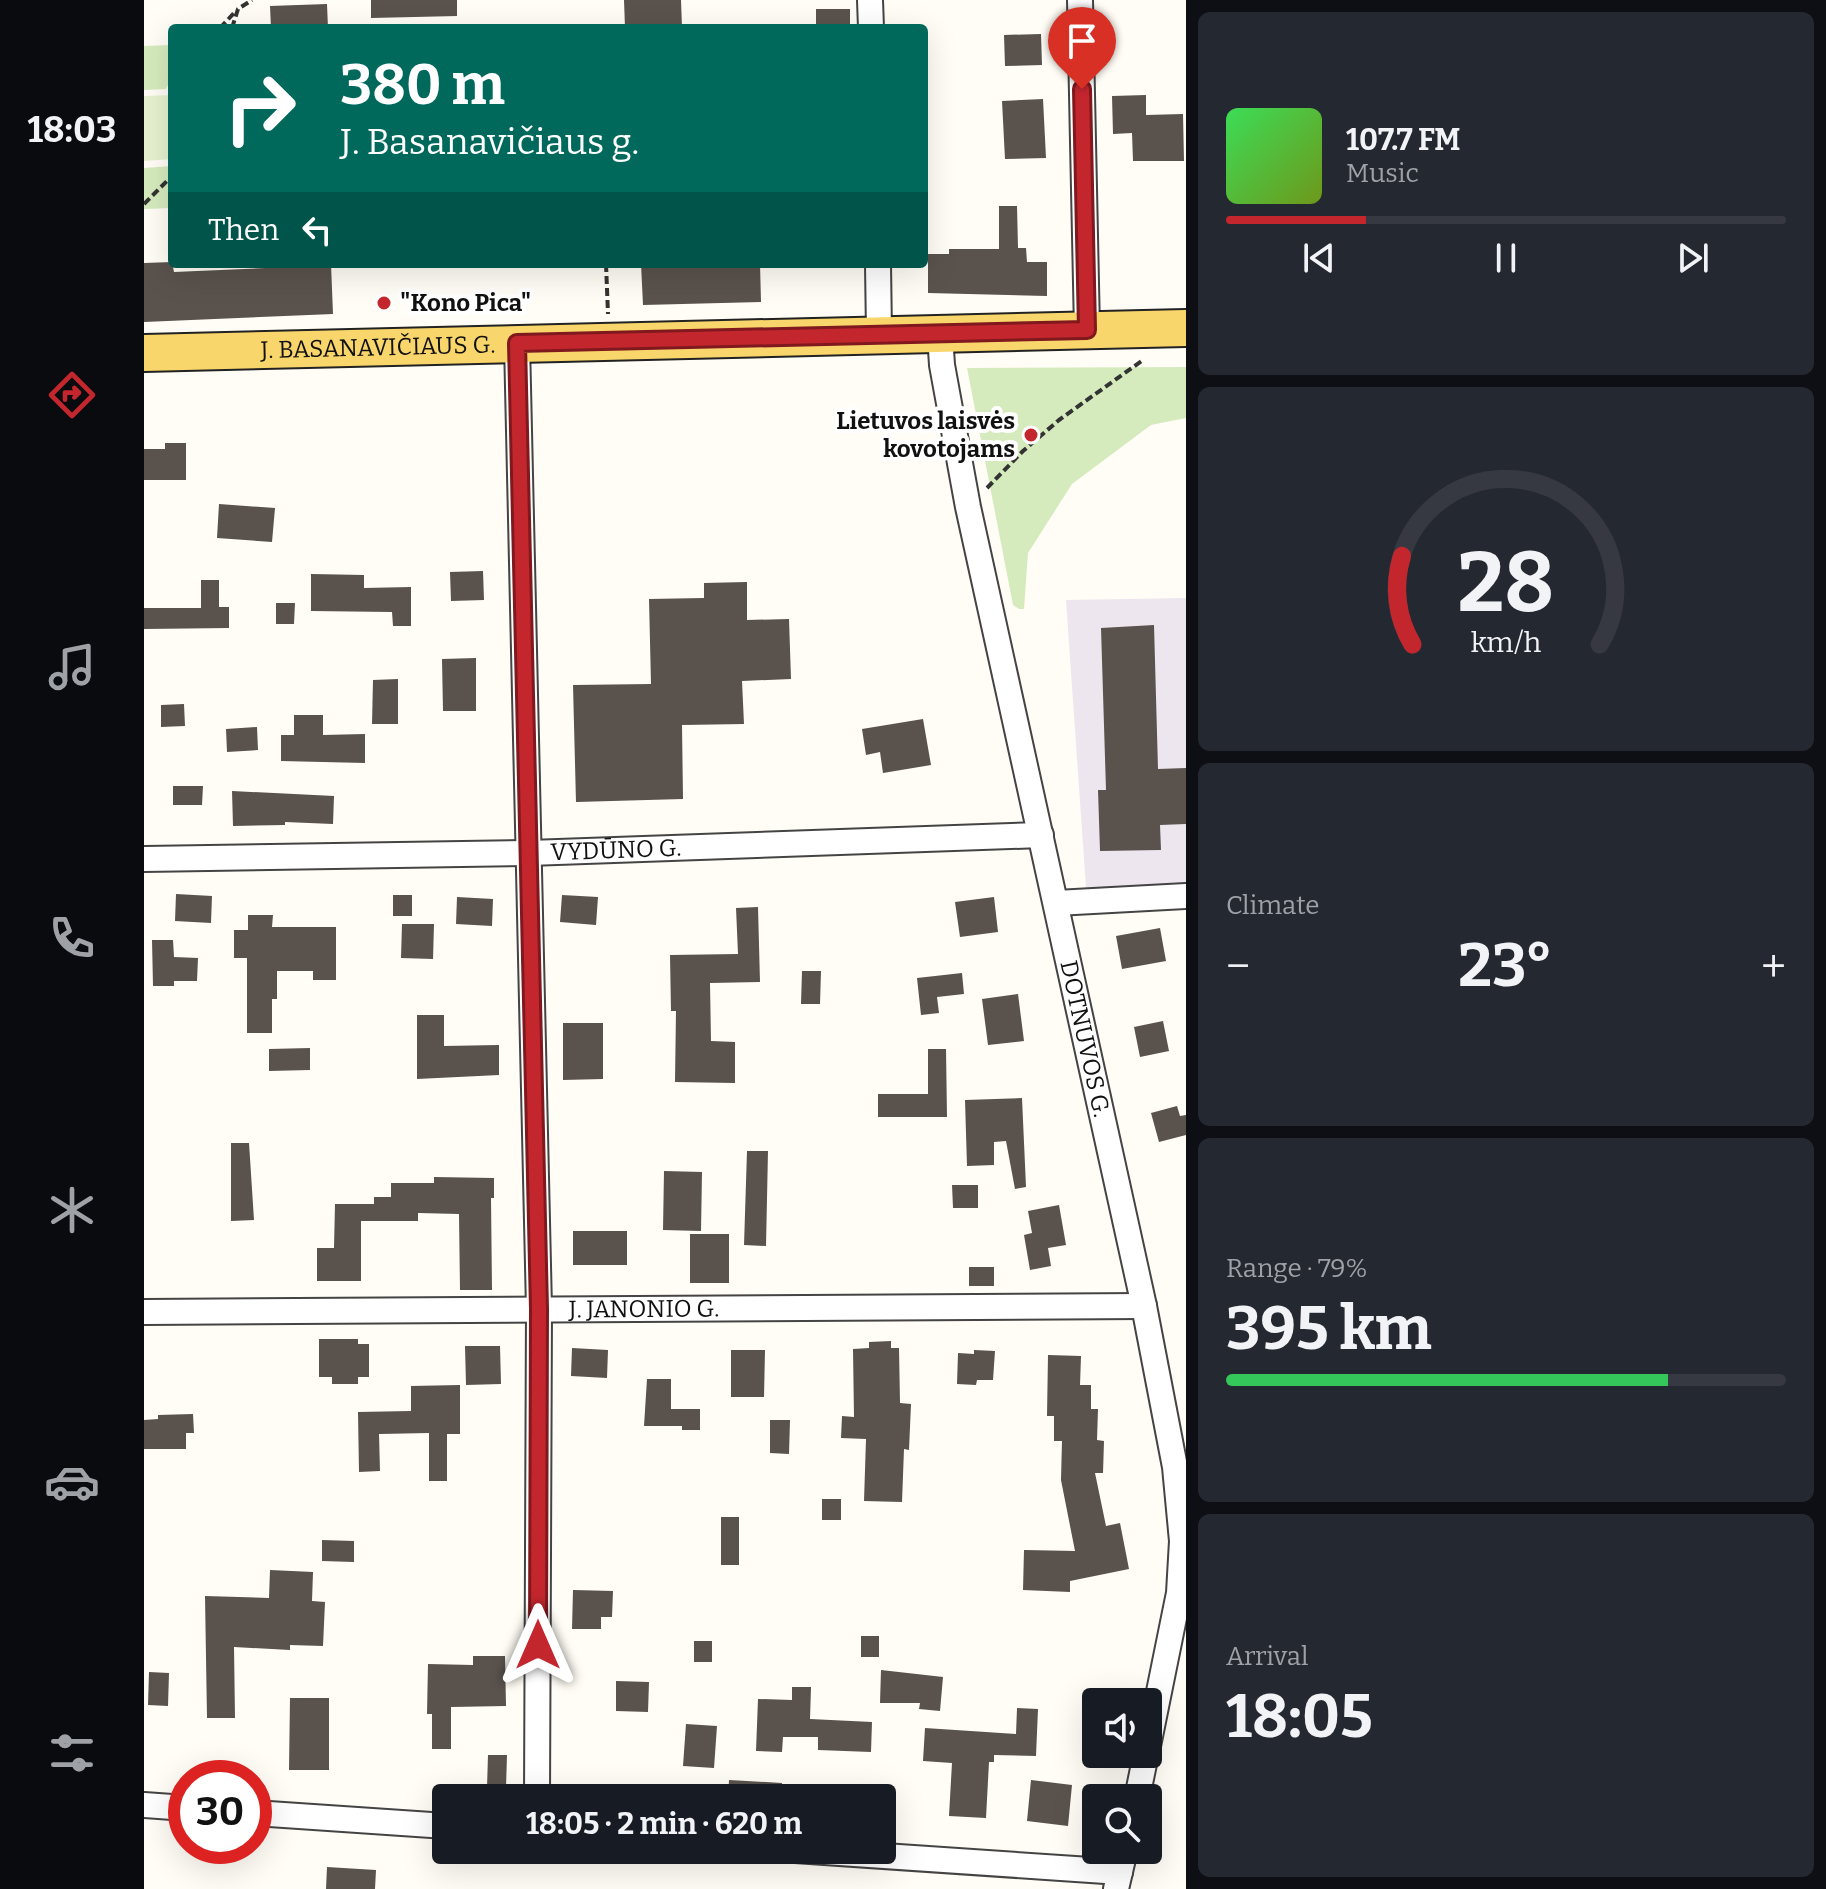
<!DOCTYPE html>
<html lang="en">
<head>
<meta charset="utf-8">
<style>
  body { margin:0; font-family:Bitter,serif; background:#242831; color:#f1f3f6; height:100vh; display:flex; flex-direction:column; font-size:30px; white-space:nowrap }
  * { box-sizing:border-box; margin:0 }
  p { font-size:26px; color:#9ea1a6 }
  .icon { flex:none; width:44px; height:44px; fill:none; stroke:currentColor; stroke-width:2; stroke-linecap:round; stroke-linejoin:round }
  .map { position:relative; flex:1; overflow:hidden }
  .side { display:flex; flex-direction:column; gap:12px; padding:12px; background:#0d0f14; width:640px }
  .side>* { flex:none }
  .hud { position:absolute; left:24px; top:24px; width:760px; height:244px; border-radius:8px; box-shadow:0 8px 32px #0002; background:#00695c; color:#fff; overflow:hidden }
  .buttons { position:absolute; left:938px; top:1688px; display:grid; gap:16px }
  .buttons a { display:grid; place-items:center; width:80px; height:80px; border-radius:8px; background:#171b24; box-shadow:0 8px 32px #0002; font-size:40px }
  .speed { position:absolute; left:24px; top:1760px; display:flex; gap:16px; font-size:40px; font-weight:700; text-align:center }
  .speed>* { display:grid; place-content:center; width:104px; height:104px; border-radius:50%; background:#171b24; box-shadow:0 8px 32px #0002; line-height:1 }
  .speed .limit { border:12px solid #d22; background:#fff; color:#111 }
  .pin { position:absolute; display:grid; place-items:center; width:68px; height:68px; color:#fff; margin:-82px -34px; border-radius:50% 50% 50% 0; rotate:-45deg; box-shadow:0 0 8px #0007 }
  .pin .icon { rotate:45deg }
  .me { position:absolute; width:88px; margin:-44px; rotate:0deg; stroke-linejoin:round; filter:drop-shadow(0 0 6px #0008) }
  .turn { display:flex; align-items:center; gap:28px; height:168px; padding:0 40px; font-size:36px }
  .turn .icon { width:104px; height:104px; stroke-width:2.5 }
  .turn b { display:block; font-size:56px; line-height:68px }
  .then { display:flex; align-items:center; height:76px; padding:0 40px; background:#0003; gap:16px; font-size:30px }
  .big { font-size:60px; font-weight:700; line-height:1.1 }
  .side .card { flex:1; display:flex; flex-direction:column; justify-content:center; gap:12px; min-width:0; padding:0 28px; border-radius:12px; background:#242831 }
  .side .dial { align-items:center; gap:0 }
  .dial svg { height:208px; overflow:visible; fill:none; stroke:#363941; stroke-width:7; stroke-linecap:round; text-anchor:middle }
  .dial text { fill:#f1f3f6; stroke:none }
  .song { display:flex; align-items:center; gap:24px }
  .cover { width:96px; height:96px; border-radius:12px; background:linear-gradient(135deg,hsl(130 70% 55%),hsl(80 70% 35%)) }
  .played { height:8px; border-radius:4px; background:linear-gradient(90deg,#c4262e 25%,#363941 25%) }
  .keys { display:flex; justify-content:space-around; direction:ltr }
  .heat { display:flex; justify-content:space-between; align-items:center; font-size:44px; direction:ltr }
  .charge { height:12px; border-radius:6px; background:linear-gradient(90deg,#34c759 79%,#363941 0) }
  .trip { position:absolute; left:288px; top:1784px; width:464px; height:80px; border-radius:8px; background:#171b24; box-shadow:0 8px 32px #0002; font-weight:700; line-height:80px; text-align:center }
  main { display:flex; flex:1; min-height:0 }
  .tab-bar { display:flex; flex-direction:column; width:144px; justify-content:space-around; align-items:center; background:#090b0e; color:#9ea1a6 }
  .tab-bar .icon { width:56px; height:56px }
  .tab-bar .current { color:#c4262e }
  .tab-bar b { font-size:36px; color:#f1f3f6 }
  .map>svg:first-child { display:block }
  .industrial { fill:#eee6ef }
  .green { fill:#d5ebbd }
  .pitch { fill:#e6f2cf }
  .building { fill:#5a524d }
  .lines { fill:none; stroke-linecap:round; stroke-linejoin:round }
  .street-casing { stroke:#444; stroke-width:28 }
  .primary-casing { stroke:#222; stroke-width:40 }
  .path { stroke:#333; stroke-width:4; stroke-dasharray:8 4; stroke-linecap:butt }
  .street { stroke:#fff; stroke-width:24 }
  .primary { stroke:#f9d66b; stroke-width:36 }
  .route-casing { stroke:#7f191e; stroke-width:20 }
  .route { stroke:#c4262e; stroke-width:14 }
  .poi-dot { fill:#c4262e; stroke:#fff; stroke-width:3 }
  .labels { text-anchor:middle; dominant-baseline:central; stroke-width:8; stroke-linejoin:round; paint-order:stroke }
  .poi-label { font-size:24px; font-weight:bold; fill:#111; stroke:#fff; text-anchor:start }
  .street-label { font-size:24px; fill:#111; stroke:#fff }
</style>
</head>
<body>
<main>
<nav class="tab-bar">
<b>18:03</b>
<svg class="icon current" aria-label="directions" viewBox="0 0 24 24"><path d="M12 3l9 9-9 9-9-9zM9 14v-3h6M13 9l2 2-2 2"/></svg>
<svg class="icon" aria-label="music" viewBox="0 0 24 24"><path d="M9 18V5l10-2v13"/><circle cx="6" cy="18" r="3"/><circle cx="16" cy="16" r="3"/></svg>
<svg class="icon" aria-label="phone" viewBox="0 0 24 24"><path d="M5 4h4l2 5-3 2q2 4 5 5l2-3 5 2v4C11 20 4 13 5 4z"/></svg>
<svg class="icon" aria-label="climate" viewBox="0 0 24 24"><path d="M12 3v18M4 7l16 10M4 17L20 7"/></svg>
<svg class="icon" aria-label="car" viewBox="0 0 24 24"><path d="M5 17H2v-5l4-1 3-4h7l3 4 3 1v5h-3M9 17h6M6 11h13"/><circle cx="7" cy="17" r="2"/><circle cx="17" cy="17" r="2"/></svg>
<svg class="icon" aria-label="filters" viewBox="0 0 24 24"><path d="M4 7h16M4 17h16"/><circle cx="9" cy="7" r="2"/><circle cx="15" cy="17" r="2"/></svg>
</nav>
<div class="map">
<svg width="1042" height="1889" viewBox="0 0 1042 1889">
  <rect width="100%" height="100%" fill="#fffdf5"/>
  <path class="industrial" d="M1042,598v285l-100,5 -20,-288z"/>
  <path class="green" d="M28,45v31l-6,13 -22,1v-44z
    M28,166v42l-28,1v-41z
    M1042,367v51l-35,7 -79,59 -44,69 -4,56h-5l-6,-4 -46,-237z"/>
  <path class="pitch" d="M28,95v64l-28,2v-65z"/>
  <path class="building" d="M227,0h86v16l-86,2z
    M480,0h57l1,28h-57z
    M183,4l1,24h-57l-1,-22z
    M672,9h34v19h-34z
    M897,34l1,31 -37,1 -1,-31z
    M1002,95v20l37,-1 1,47h-51l-1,-28 -19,1 -1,-38z
    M899,99l3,59 -41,1 -3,-58z
    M855,206h18l1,42h8l1,14h20v34l-119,-3v-39h21v-5h50z
    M28,262l2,10 115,-5v-3h42l2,50 -189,8v-59z
    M497,264h119l1,38 -118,3z
    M21,443h21v37h-42v-31h21z
    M75,504l56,4 -3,34 -55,-4z
    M339,571l1,29 -33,1 -1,-29z
    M167,574l53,1v13l47,-1v39h-18l-1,-14 -81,-1z
    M57,580h18v27h10v21l-85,1v-21h57z
    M603,582v38l42,-1 2,60 -49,2 2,43 -62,1 1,74 -107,3 -3,-117 78,-1 -2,-85 55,-1v-15z
    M132,603h19l-1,21h-18z
    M1010,625l4,144 28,-1v56l-26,1 1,25 -61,1 -2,-61h8l-5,-162z
    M332,658v53h-33l-1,-52z
    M254,679v45h-26l1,-44z
    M40,704l1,22 -24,1v-22z
    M150,715h29v20l42,-1v29l-84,-2v-26h13z
    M779,719l8,46 -48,8 -3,-21 -14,3 -4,-26z
    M113,727l1,23 -31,2 -1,-23z
    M29,786h30l-1,19h-29z
    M88,791l102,5 -1,28 -48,-2v3l-52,1z
    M32,894l36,2 -1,27 -36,-2z
    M249,895h19v21h-19z
    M418,895l36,2 -2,28 -36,-3z
    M313,897l36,2 -1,27 -36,-2z
    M850,897l4,35 -38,5 -5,-35z
    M614,907l2,75 -50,1 1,58 24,1v41l-60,-1 1,-71h-5l-1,-56 68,-1 -2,-46z
    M104,915h25l-1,12h64v53h-23v-9h-36v28h-5v34h-25v-75h-13v-28h14z
    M258,924h32l-1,35 -32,-1z
    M1016,928l6,33 -44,8 -6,-33z
    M8,940h21l1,17 24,1 -1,23h-23v5h-21z
    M658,971h19l-1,33h-19z
    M818,973l2,21 -27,3 2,16 -18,2 -4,-37z
    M874,994l6,47 -36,4 -6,-46z
    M273,1015h27v31l55,-1v30l-82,4z
    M1019,1021l6,30 -29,6 -6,-30z
    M419,1023h40v56l-40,1z
    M166,1048v22l-41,1v-22z
    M784,1049h18l1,68h-69v-23h50z
    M878,1098l4,89 -11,2 -9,-48 -12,1v23l-27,1 -2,-66z
    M1033,1106l3,10 6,-1v20l-27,7 -8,-29z
    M87,1143h18l5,77 -23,1z
    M603,1151h21l-2,95 -22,-1z
    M520,1171l38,1 -1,59 -38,-1z
    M290,1177l60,1v20h-3l1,92h-32l-1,-76 -41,-1v8h-57v60h-44v-33h17l1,-44h39v-7h17v-14h43z
    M808,1185h26v23h-25z
    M915,1205l7,40 -18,3 3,18 -21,4 -6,-35 8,-2 -4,-22z
    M429,1231h54v34h-54z
    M546,1234h39v49h-39z
    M825,1267h25v19h-25z
    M175,1339h39v5h11v33h-11v7h-26v-7h-13z
    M747,1341v7h8l1,55 11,1 -2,46 -5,-1 -2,53 -38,-1 2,-62 -25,-1 1,-22 12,1 -1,-68 16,-1v-6z
    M321,1346h35l1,38 -35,1z
    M428,1348l36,2 -1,28 -36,-2z
    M587,1350h34l-1,47h-33z
    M830,1350l21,1 -2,29h-16l-1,5 -19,-1 1,-31 16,1z
    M904,1355l33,1 -1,29h11v24h7l-1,31 7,1 -1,32h-8l11,53 14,-3 9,46 -59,12v11l-47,-2 1,-40 51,1 -14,-71 1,-39h-8v-25h-7z
    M503,1379h24v30h29v21h-18v-4h-38z
    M316,1385v49h-13v47h-18v-48l-50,1 1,37 -21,1 -1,-60 53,-1v-25z
    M49,1414l1,19h-8v16h-42v-29l14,-1v-4z
    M626,1420h20l-1,34 -19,-1z
    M678,1499h19v21h-19z
    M577,1517h18v48h-18z
    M178,1540l32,1v21l-32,-1z
    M126,1570l43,2 -1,29 13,1 -2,44 -33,-1v5l-56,-3 1,71h-28l-2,-122 64,2z
    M429,1590l40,1 -1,26h-11v12h-29z
    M717,1636h18v21h-18z
    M550,1641h18v21h-18z
    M329,1656h32l1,50 -55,1v42h-19v-35h-5l1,-50 45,1z
    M737,1670l62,7 -3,34 -21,-2 1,-6h-40z
    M5,1672l20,1 -1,33 -20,-1z
    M472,1681l33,1 -1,30 -32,-1z
    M648,1687h19l-1,32 62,3 -1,30 -53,-2v-13h-35l-1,15 -26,-1 2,-52 34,1z
    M146,1698h39v72h-40z
    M873,1708l21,1 -2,47 -42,-1v7h-5l-3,56 -37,-2 3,-53 -29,-2 2,-33 91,6z
    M542,1724l31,2 -3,42 -31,-2z
    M344,1755h19l-1,33h-19z
    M585,1780l53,3 -1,15h-53z
    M887,1780l41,5 -4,41 -41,-5z
    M183,1867l49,3 -1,19h-49z"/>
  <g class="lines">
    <g class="street-casing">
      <g id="street">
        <path d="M726,0l1,28"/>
        <path d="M936,0l7,330"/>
        <path d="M734,264l1,70"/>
        <path id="s1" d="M796,334l2,31 26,142 176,799 31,161 7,74 -3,52 -31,153"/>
        <path d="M373,343l22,966 -2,489"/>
        <path id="s2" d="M0,859l385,-6 512,-18"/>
        <path d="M912,903l130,-7"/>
        <path id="s3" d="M0,1312l1000,-6"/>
        <path d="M993,1798l9,-44"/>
        <path d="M0,1805l42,3"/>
        <path d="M110,1813l192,13"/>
        <path d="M651,1850l325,22"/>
        <path d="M972,1889l9,-39"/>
      </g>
    </g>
    <g class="primary-casing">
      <g id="primary">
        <path id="s4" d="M0,353l1042,-25"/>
      </g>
    </g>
    <path class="path" d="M76,28l15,-16
      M88,28l6,-19 14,-9
      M0,204l28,-28
      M462,264l2,50
      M843,488l36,-37 36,-31 84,-60"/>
    <use href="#street" class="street"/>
    <use href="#primary" class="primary"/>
  </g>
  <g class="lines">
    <g class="route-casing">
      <path id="route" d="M394,1645l1,-336 -22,-966 570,-13 -5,-241"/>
    </g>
    <use href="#route" class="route"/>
  </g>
  <g class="poi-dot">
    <circle cx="240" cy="303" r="8"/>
    <circle cx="887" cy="435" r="8"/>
  </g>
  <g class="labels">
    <g class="poi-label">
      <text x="256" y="303">"Kono Pica"</text>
      <text x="871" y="421" text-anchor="end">Lietuvos laisvės<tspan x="871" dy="28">kovotojams</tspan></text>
    </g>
    <g class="street-label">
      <text stroke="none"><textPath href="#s4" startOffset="234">J. BASANAVIČIAUS G.</textPath></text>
      <text stroke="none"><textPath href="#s2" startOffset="472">VYDŪNO G.</textPath></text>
      <text stroke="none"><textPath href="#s1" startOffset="720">DOTNUVOS G.</textPath></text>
      <text stroke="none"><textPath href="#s3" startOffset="500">J. JANONIO G.</textPath></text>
    </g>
  </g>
</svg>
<div class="buttons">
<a><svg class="icon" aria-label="sound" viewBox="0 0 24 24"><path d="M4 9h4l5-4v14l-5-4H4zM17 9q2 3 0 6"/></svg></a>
<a><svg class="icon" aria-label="search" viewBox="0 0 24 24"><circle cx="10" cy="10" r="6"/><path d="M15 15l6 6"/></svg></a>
</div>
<div class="speed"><div class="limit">30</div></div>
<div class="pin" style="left:938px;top:89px;background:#d93025"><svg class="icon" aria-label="arrive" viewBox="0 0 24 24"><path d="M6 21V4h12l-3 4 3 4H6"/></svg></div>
<svg class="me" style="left:394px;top:1645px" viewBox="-20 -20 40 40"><path d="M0-17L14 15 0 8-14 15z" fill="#c4262e" stroke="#fff" stroke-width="4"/></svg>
<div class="trip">18:05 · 2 min · 620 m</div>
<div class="hud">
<div class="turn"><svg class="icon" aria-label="right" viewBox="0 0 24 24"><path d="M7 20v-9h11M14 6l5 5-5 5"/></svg><div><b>380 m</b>J. Basanavičiaus g.</div></div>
<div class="then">Then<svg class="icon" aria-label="left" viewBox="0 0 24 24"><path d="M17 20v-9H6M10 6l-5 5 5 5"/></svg></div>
</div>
</div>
<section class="side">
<div class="card">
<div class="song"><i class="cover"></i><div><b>107.7 FM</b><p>Music</p></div></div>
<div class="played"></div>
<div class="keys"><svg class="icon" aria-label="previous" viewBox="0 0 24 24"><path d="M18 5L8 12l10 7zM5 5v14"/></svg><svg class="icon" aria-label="pause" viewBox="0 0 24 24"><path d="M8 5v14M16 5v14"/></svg><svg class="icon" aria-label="next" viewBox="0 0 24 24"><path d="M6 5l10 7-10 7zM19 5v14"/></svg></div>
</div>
<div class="card dial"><svg viewBox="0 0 100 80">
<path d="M14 69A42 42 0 1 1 86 69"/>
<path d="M14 69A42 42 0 0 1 10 35" stroke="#c4262e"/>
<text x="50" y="56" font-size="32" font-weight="700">28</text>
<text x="50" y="72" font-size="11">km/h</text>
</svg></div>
<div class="card"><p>Climate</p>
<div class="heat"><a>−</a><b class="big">23°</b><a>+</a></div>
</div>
<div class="card"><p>Range · 79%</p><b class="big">395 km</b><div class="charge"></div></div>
<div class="card"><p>Arrival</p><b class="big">18:05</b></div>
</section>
</main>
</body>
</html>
